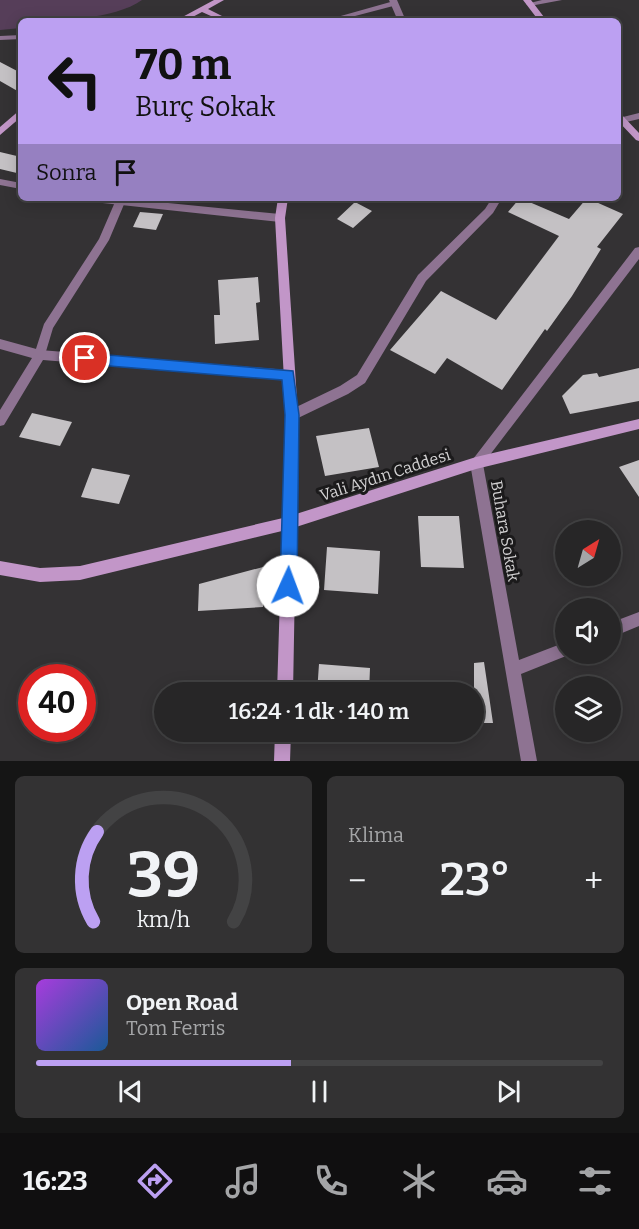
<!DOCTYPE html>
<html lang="tr">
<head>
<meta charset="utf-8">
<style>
  body { margin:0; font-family:Bitter,serif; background:#333233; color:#f1f3f6; height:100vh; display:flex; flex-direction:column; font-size:22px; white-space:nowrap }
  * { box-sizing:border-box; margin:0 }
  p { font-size:20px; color:#a4a5a7 }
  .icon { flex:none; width:33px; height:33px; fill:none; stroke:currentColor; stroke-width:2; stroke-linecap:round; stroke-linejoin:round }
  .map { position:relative; height:761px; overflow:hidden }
  .details { display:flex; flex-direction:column; gap:15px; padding:15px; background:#151515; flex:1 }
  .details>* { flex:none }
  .guide { position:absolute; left:18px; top:18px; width:603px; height:183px; border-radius:9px; box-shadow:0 3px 15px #0003,0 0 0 2px #434344; background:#bca0f2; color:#111; overflow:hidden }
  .needle { width:39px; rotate:37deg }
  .controls { position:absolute; left:555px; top:520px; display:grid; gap:12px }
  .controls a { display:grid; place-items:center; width:66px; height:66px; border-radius:50%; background:#272627; box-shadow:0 3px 15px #0003,0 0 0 2px #434344; font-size:30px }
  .speed { position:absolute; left:18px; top:664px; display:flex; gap:12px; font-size:30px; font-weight:700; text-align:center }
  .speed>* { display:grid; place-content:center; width:78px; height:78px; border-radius:50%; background:#272627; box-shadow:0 3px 15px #0003,0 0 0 2px #434344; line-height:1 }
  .speed .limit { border:9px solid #d22; background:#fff; color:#111 }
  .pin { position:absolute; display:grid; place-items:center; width:51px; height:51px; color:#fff; margin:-26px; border:3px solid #fff; border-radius:50%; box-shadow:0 2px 6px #0007 }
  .me { position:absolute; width:66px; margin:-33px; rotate:2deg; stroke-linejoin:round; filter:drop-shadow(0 0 4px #0008) }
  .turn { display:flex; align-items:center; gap:21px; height:126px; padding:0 18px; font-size:27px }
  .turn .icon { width:78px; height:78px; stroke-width:2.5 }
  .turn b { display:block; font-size:42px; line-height:51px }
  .then { display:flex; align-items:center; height:57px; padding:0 18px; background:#0003; gap:12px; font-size:22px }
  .big { font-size:45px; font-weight:600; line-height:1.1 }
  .details .tile { flex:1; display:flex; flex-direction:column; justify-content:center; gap:9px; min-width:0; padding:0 21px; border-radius:9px; background:#333233 }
  .details .dial { align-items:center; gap:0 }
  .dial svg { height:156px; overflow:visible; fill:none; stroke:#434344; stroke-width:7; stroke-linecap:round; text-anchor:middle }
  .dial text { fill:#f1f3f6; stroke:none }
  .song { display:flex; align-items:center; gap:18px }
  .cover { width:72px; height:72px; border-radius:9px; background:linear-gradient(135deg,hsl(280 70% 55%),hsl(210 70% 35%)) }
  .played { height:6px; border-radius:3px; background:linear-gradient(90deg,#bca0f2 45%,#434344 45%) }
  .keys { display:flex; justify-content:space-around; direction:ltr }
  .heat { display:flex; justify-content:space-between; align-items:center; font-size:33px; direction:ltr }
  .details .tiles { flex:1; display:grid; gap:15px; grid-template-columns:1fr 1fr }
  .tile:last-child { grid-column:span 2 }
  .trip { position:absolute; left:154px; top:682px; width:330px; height:60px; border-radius:30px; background:#272627; box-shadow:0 3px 15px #0003,0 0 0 2px #434344; font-weight:600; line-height:60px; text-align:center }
  .dock { display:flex; height:96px; justify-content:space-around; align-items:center; background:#100f10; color:#a4a5a7 }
  .dock .icon { width:42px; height:42px }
  .dock .on { color:#bca0f2 }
  .dock b { font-size:27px; color:#f1f3f6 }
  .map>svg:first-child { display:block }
  .green { fill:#563e59 }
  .building { fill:#c4c1c4 }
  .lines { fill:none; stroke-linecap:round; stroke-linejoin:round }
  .lane { fill:#8e7392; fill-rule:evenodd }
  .street { fill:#8e7392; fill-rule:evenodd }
  .secondary { fill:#c296c8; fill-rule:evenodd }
  .route { fill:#1a73e8; stroke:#114b97; stroke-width:1.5 }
  .labels { text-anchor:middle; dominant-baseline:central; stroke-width:6; stroke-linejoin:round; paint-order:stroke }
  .street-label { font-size:16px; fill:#d2d1d2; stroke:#1b1a1b }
</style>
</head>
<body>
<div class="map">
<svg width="639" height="761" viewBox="0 0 639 761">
  <rect width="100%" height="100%" fill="#343234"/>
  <path class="green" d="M0,0h142c-28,20 -87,21 -121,21v7l-21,2z"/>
  <path class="building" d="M0,62l21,11v20l-21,-12z
    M0,152l21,5v17l-21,-5z
    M520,198l49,21 18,-21 36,16 -26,33 4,2 -29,47 -25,35 -2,-2 -43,61 -55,-32 -12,16 -45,-24 51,-59 55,29 63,-84 -51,-24z
    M355,202l17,9 -19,17 -16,-9z
    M140,212l23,2 -7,16 -23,-3z
    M258,277l2,25 -4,1 3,37 -44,4 -1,-29h6l-2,-35z
    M639,368v33l-69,13 -8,-18 21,-21 14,-2 2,4z
    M32,413l40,9 -12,24 -41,-9z
    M369,428l10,39 -54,9 -9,-40z
    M639,460v37l-20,-30z
    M92,468l38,7 -11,29 -38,-7z
    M418,516h41l5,52 -43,-1z
    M327,547l53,4 -2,43 -54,-4z
    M263,567v40l-65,4 1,-27z
    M484,662l9,61h-19v-60z
    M319,664l51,4 -1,25h-52z"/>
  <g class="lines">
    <path class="lane" d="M394,1l4,2 -1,2 -61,16h-13z
      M120,199l5,3 -16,38 -56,88 -9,30h-8l-2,-3 10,-31 55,-85 16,-37z"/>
    <path class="street" d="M389,0h8l9,21h-8z
      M542,0h20l-32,6 -4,-2z
      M21,35v4l-21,1v-4z
      M639,113v6l-17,4 -4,-2 1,-3z
      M0,179l21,4v6l-21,-4z
      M79,198h39l162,16 5,4 -5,4 -196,-21z
      M492,198h10l-9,15 -67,68 -61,102 -17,11 -52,25 -4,1 -4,-1 -2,-4 2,-4 52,-25 17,-11 61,-100 67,-66z
      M639,247v12l-156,205 36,196 47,-18v12h5l-50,20 16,87h-16l-51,-298 165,-215z
      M0,339l40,11 248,20 4,1 2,4 -2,4 -4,1 -245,-20 -39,65 -4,1v-16l32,-52 -32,-9z
      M639,612v14l-29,12v-15z"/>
    <path class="secondary" d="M214,0h10l-16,9 24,12h-10l-20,-9 -17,9h-10z
      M523,0h8l16,21h-8z
      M21,109v8l-21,18v-8z
      M618,113l3,1 18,19v8l-3,-1 -18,-19z
      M278,198h10l-3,20 13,197 -2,99 180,-57 163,-38v10l-163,40 -180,58 -3,166h-16l5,-162 -202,49 -40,2 -40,-7v-14l40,7 40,-2 203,-48 3,-103 -11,-197z
      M275,732h16l-1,29h-16z"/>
  </g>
  <path class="route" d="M85,353l208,18 6,44 -2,171 -3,6 -6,2 -5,-2 -3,-6 5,-171 -3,-35 -197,-16 -7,-6z"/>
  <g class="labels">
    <g class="street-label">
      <text transform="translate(385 475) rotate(-18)">Vali Aydın Caddesi</text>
      <text transform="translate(505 531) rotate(80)">Buhara Sokak</text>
    </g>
  </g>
</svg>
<div class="controls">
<a><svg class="needle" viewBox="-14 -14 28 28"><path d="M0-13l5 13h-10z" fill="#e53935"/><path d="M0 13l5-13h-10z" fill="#a4a5a7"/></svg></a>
<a><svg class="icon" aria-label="sound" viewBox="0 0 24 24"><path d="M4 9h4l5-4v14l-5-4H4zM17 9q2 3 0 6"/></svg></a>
<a><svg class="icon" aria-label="layers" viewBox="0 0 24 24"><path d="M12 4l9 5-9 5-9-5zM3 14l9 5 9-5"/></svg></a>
</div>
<div class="speed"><div class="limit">40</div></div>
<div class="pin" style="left:85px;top:358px;background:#d93025"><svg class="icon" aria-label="arrive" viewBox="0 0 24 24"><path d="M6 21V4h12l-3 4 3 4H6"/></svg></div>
<svg class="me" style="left:288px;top:586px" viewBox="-20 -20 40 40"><circle r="19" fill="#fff"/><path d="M0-13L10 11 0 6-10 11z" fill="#1a73e8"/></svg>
<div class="trip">16:24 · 1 dk · 140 m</div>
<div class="guide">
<div class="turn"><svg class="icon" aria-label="left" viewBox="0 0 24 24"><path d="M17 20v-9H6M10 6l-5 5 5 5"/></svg><div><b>70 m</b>Burç Sokak</div></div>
<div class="then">Sonra<svg class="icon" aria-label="arrive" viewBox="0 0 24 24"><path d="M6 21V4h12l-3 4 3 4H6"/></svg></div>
</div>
</div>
<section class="details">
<div class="tiles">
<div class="tile dial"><svg viewBox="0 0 100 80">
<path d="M14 69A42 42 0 1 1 86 69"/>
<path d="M14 69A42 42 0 0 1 16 23" stroke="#bca0f2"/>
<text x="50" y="56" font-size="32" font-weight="700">39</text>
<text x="50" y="72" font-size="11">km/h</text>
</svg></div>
<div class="tile"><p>Klima</p>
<div class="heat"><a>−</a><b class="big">23°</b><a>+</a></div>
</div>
<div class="tile">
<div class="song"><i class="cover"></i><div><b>Open Road</b><p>Tom Ferris</p></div></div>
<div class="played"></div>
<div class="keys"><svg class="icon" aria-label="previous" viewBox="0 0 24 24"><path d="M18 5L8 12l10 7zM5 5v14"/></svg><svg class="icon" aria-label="pause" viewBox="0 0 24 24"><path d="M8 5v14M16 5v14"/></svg><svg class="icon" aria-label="next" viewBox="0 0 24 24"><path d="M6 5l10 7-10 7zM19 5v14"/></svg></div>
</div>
</div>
</section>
<nav class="dock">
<b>16:23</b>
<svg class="icon on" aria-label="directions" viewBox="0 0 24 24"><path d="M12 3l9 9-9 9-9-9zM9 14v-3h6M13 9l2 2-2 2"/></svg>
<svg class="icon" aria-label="music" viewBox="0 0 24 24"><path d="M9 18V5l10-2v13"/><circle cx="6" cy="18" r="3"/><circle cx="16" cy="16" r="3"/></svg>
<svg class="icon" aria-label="phone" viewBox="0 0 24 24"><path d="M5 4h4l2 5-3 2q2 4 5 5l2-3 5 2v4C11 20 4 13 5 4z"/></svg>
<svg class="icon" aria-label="climate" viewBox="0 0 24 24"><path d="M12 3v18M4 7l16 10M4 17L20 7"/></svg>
<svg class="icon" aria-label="car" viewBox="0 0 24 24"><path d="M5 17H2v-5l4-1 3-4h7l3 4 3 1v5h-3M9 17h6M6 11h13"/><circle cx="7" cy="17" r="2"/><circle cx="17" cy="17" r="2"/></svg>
<svg class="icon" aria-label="filters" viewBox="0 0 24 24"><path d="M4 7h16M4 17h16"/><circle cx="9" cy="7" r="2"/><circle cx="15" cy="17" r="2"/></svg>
</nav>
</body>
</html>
